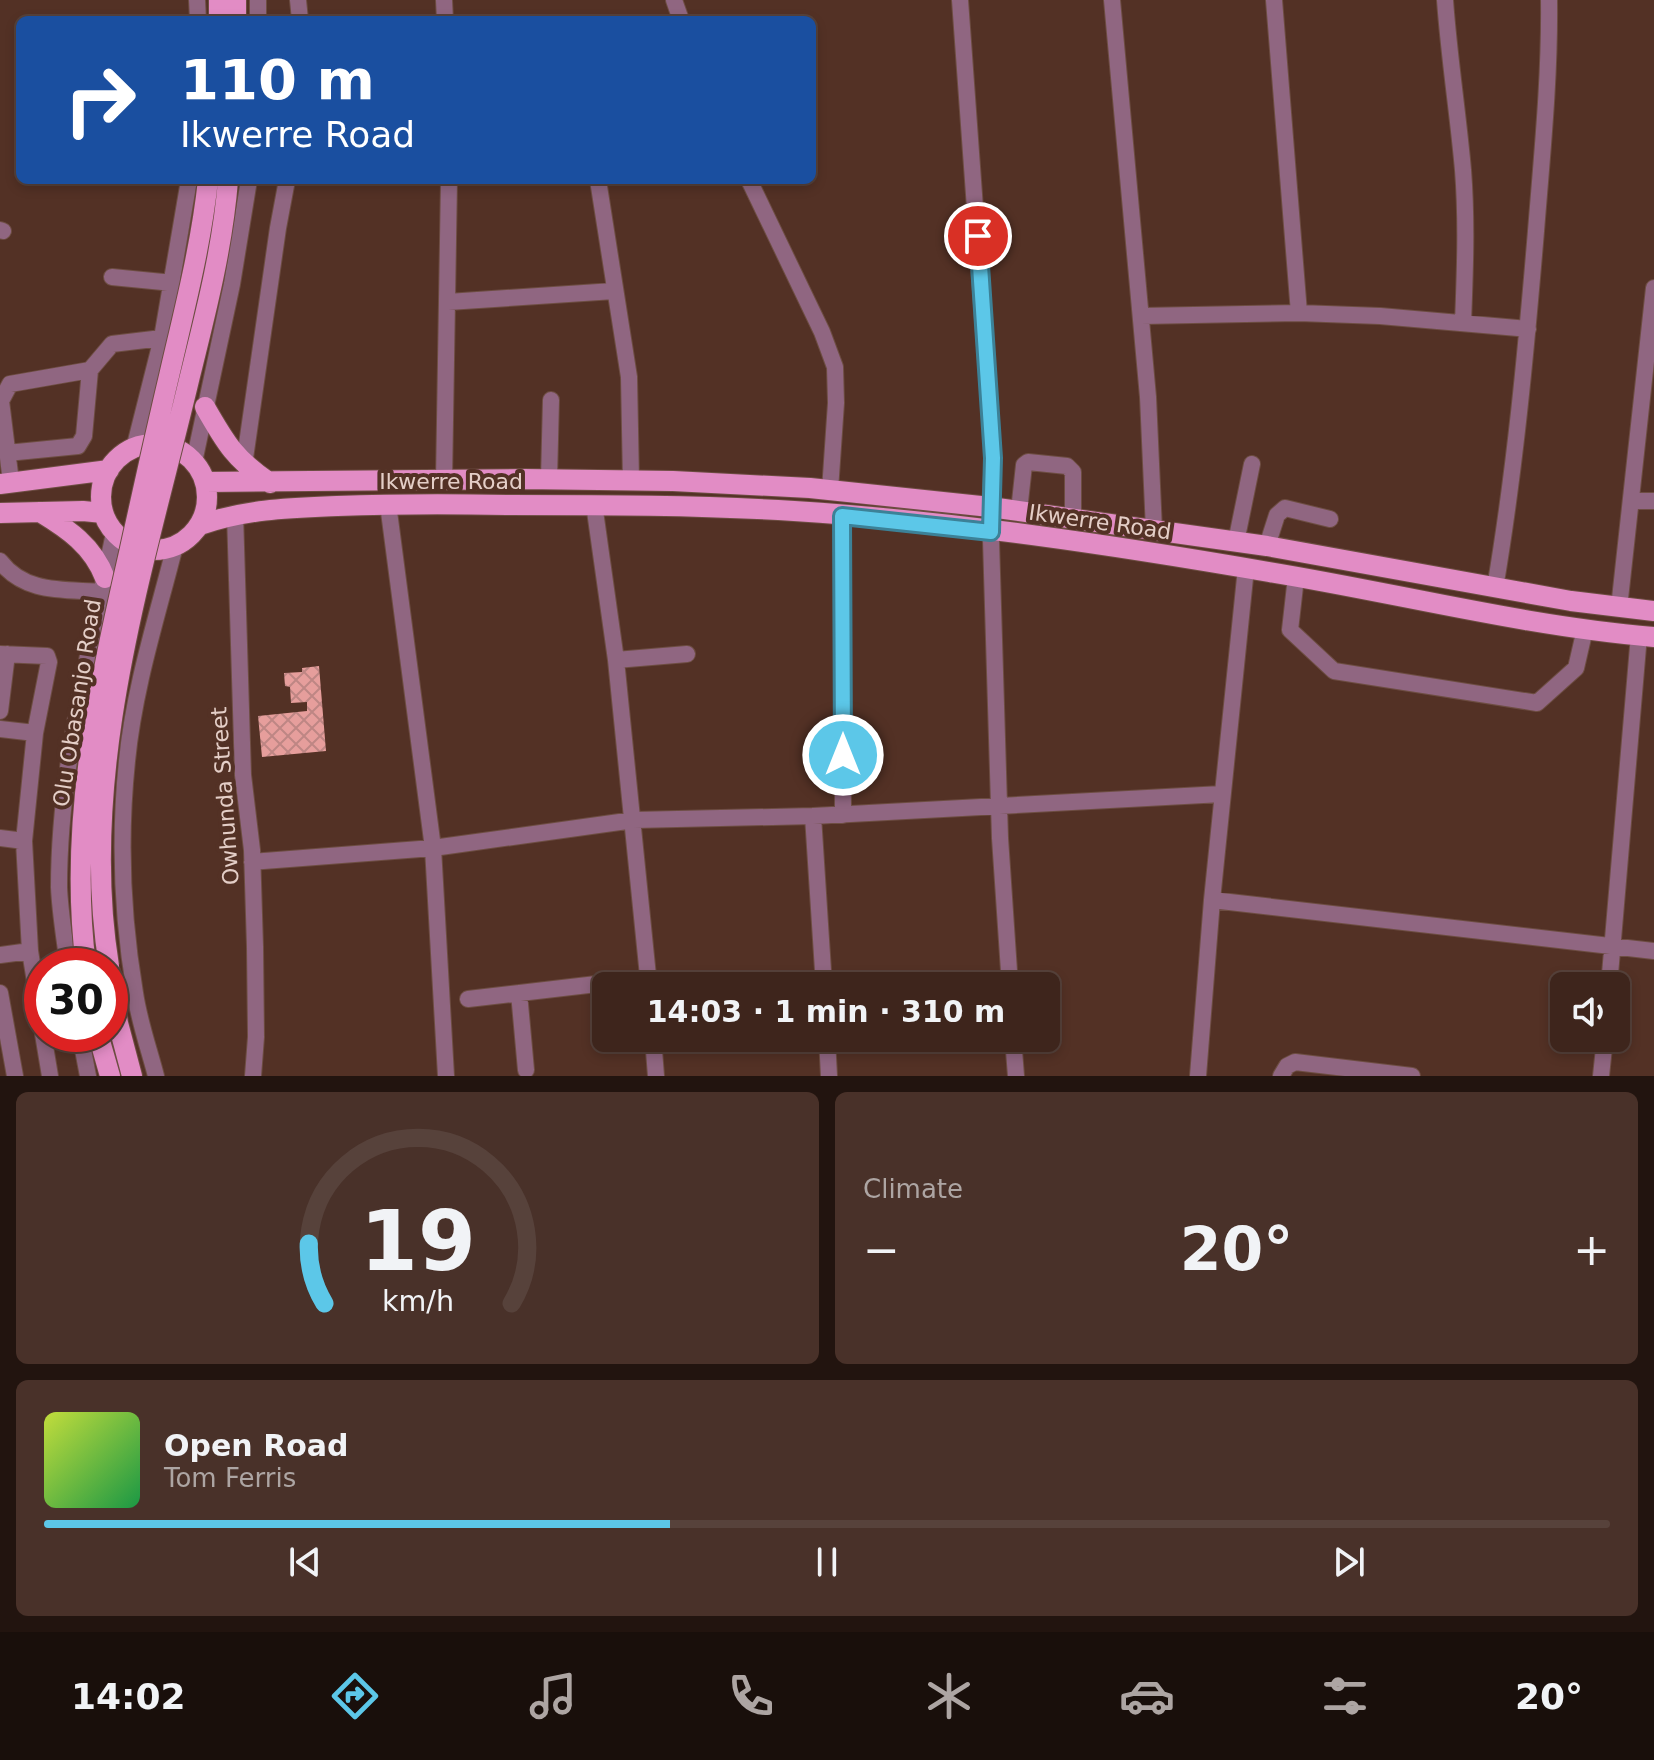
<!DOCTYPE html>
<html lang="en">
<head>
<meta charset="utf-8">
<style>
  body { margin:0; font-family:"DejaVu Sans",sans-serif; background:#493129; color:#f1f3f6; height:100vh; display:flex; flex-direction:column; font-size:30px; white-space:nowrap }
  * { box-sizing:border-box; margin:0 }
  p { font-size:26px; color:#ada5a3 }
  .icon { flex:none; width:44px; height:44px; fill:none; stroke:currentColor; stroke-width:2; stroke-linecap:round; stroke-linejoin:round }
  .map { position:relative; height:1076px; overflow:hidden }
  .sheet { display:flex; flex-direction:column; gap:16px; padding:16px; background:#22140f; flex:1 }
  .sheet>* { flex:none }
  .banner { position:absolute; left:16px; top:16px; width:800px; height:168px; border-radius:12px; box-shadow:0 4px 12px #0003,0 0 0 2px #57423b; background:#1a4fa0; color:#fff; overflow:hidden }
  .controls { position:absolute; left:1550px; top:972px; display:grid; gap:16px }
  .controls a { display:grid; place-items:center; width:80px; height:80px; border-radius:12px; background:#3e251c; box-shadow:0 4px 12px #0003,0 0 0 2px #57423b; font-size:40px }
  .speed { position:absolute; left:24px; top:948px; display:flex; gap:16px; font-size:40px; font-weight:700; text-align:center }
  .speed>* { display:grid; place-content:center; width:104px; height:104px; border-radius:50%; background:#3e251c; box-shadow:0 4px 12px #0003,0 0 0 2px #57423b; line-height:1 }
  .speed .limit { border:12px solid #d22; background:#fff; color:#111 }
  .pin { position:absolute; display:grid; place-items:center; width:68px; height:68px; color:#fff; margin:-34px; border:4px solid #fff; border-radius:50%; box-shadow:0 2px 8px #0007 }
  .me { position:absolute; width:88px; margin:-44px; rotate:0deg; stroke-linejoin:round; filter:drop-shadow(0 0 6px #0008) }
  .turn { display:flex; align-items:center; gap:28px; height:168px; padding:0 32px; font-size:36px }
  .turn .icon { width:104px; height:104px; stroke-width:2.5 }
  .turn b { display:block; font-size:56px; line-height:68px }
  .big { font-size:60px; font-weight:600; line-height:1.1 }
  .sheet .card { flex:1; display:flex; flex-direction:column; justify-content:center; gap:12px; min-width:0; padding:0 28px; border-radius:12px; background:#493129 }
  .sheet .dial { align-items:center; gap:0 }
  .dial svg { height:208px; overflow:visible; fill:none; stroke:#57423b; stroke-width:7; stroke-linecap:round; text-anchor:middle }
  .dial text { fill:#f1f3f6; stroke:none }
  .song { display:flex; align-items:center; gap:24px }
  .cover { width:96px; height:96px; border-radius:12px; background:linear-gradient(135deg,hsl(70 70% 55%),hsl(140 70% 35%)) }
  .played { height:8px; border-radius:4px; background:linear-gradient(90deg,#5cc7e8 40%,#57423b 40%) }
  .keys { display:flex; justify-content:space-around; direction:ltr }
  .heat { display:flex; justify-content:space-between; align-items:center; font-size:44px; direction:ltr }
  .sheet .tiles { flex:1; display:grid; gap:16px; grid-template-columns:1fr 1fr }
  .card:last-child { grid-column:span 2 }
  .trip { position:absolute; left:592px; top:972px; width:468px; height:80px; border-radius:12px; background:#3e251c; box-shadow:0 4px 12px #0003,0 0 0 2px #57423b; font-weight:600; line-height:80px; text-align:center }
  .tabs { display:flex; height:128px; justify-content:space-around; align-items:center; background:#190f0b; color:#ada5a3 }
  .tabs .icon { width:56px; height:56px }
  .tabs .on { color:#5cc7e8 }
  .tabs b { font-size:36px; color:#f1f3f6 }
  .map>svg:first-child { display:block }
  .building { fill:url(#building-cross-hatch) }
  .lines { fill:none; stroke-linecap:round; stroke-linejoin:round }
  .minor-casing { stroke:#6d4d42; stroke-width:18 }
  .major-casing { stroke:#6d4d42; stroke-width:22 }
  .minor { stroke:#906681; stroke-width:16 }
  .major { stroke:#e28cc5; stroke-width:20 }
  .major-bridge-casing { stroke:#6d4d42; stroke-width:22; stroke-linecap:butt }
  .major-bridge { stroke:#e28cc5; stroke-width:20 }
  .route-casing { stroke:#3c8197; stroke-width:20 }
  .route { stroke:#5cc7e8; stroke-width:14 }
  .labels { text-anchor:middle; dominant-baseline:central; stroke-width:8; stroke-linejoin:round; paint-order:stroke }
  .street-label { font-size:22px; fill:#e4cec7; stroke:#533125 }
</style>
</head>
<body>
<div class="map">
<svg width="1654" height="1076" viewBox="0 0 1654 1076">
  <defs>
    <pattern id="building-cross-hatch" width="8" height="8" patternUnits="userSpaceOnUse" patternTransform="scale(2)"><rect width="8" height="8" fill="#e69e9c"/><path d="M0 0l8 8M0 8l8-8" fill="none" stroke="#be8684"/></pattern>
  </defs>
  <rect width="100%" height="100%" fill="#533125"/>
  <path class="building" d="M319,666l7,85 -64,6 -4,-41 49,-5v-9l-16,1 -1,-16 -5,-1 -1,-13 18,-1v-4z"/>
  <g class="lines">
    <g class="minor-casing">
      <path id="minor" d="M197,0l1,20
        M258,0v20
        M298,0l2,20
        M444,0l1,20
        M674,0l7,20
        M960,0l33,458 -3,49 10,331 10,148
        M1112,0l36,397 6,133
        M1274,0l25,313
        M1445,0c4,57 13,113 18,170 4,51 2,102 0,153
        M598,180l31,197 2,104
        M749,180l73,152 13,35 1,36 -6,87
        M0,230l3,1
        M112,277l61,6
        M448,302l166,-11
        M1141,316l158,-3 81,3 148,13
        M134,449l28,-111 27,-158
        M7,453l71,-7 6,-10 6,-66
        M194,462l38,-178 17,-104
        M244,465l34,-237 9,-48
        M549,479l2,-79
        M444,481l5,-301
        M11,482l-10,-81 9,-17 80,-14 22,-26 50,-6
        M1631,501h23
        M388,504l45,344 13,228
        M594,504l22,156 33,326
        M1019,511l5,-46 4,-3 39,4 6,6v47
        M235,514l8,261 9,75 3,97 1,90 -3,39
        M842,516l1,299
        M1236,542l16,-78
        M1267,546l10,-31 8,-7 45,11
        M0,561c25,33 64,28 102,31
        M1296,577l-6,53 44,41 203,32 39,-35 9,-39
        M1495,588c20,-118 31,-237 41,-357 6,-76 14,-154 13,-231
        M1619,608l35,-320
        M0,654l47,2 2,6 -14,71 -11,108 6,110 12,74
        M616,660l71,-6
        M0,711l7,-57
        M0,729l35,4
        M813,816l11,170
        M0,838l24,3
        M252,862l181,-14 201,-28 179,-4 409,-22
        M1212,900l442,51
        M0,955l30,-4
        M68,966c-3,-26 -8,-53 -9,-79 0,-119 31,-238 55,-354
        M1609,986l30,-351
        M0,993l15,83
        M519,993l7,77
        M468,999l180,-21
        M43,1034l7,42
        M80,1034l8,42
        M653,1038l3,38
        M827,1038l2,38
        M1013,1038l3,38
        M156,1076c-7,-27 -17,-55 -21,-83 -13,-77 -16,-155 -8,-232 7,-73 30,-144 48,-215
        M1198,1076l14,-176 34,-332
        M1281,1076l6,-10 8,-4 117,14
        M1601,1076l4,-38"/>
    </g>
    <g class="major-casing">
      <path id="major" d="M219,0v20
        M236,0v20
        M205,407c21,37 30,52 65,76
        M101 497a53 53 0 1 1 106 0a53 53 0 1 1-106 0Z
        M205,482l319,-3 149,2 137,7 180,19 277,39 304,55 83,10
        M0,484l109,-14
        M40,512c28,17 53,34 65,66
        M0,513l83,-2 20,2
        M200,525c47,-16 88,-17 137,-19 57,-2 113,-2 170,-1 96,0 191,0 287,6 159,10 319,34 475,61 128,21 255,54 385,65
        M110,972l8,51 14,53
        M98,1034l12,42"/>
    </g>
    <use href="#minor" class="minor"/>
    <use href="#major" class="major"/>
    <g class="major-bridge-casing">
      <path id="major-bridge" d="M86,966c-18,-140 12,-277 43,-413 13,-59 26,-118 40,-177 15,-65 32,-130 39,-196
        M109,966c-32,-196 36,-401 81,-590 16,-64 33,-130 38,-196"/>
    </g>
    <use href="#major-bridge" class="major-bridge"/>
  </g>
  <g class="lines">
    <g class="route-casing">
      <path id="route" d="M843,755l-1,-239 149,16 2,-74 -15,-222"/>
    </g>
    <use href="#route" class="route"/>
  </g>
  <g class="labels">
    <g class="street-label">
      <text x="451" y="481">Ikwerre Road</text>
      <text transform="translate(1100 522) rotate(8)">Ikwerre Road</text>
      <text transform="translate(77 703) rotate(-81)">Olu Obasanjo Road</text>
      <text transform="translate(225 796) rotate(-94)">Owhunda Street</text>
    </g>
  </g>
</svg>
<div class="controls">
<a><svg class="icon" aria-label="sound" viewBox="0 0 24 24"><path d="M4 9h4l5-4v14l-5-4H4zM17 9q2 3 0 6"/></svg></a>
</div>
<div class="speed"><div class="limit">30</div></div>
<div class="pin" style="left:978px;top:236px;background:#d93025"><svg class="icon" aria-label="arrive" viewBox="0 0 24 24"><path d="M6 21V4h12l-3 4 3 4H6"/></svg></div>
<svg class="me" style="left:843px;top:755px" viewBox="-20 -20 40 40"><circle r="17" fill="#5cc7e8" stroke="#fff" stroke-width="3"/><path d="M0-11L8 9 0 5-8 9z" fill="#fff"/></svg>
<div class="trip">14:03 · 1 min · 310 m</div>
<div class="banner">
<div class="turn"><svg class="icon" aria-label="right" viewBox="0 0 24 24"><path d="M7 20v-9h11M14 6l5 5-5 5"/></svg><div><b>110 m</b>Ikwerre Road</div></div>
</div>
</div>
<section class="sheet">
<div class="tiles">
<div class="card dial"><svg viewBox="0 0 100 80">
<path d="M14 69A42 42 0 1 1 86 69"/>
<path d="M14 69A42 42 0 0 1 8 46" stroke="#5cc7e8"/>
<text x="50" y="56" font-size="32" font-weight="700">19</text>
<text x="50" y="72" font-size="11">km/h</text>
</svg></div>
<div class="card"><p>Climate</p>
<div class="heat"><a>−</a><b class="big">20°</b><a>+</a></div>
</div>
<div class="card">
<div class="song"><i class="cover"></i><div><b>Open Road</b><p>Tom Ferris</p></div></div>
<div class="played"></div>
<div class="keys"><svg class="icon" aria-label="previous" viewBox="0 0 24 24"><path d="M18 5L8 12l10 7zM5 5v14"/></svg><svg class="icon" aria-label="pause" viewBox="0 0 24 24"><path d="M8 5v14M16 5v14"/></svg><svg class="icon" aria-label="next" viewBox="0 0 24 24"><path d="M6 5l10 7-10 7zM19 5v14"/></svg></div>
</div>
</div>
</section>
<nav class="tabs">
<b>14:02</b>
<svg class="icon on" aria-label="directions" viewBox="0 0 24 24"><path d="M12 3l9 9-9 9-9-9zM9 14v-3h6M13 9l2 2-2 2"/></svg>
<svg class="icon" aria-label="music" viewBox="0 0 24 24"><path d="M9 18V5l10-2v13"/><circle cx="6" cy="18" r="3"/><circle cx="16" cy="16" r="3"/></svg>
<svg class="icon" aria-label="phone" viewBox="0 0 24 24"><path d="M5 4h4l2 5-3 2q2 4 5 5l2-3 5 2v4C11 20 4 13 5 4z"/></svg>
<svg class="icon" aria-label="climate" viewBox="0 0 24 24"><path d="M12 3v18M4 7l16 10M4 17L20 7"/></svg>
<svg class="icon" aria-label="car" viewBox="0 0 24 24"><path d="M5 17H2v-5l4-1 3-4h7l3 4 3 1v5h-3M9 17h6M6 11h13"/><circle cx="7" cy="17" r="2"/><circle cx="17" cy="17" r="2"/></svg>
<svg class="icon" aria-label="filters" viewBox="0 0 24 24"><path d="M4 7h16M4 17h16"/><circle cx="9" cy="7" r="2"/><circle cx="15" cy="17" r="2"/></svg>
<b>20°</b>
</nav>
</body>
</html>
